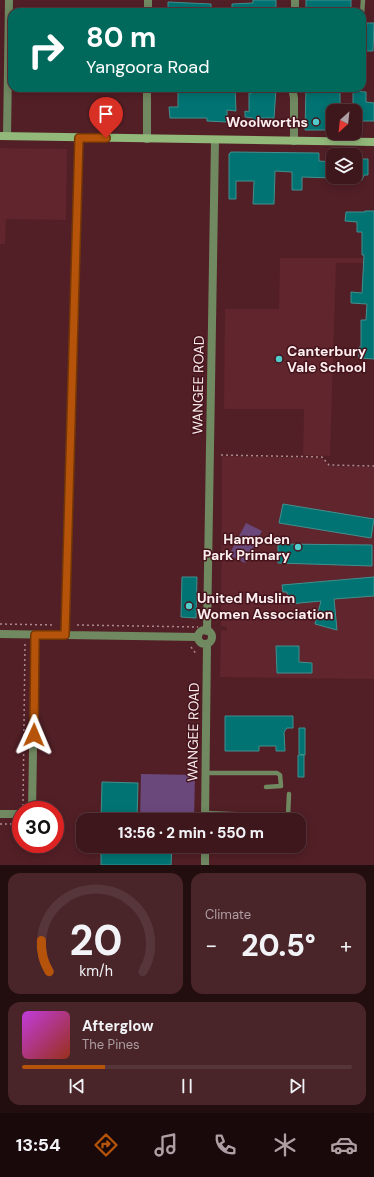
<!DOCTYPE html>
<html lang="en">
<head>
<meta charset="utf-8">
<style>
  body { margin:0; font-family:"DM Sans",sans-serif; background:#492429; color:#f1f3f6; height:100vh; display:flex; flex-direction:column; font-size:15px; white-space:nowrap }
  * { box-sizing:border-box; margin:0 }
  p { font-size:13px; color:#ad9fa3 }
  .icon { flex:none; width:22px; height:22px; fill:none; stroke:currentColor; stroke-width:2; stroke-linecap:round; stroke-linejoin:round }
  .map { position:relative; height:865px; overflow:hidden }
  .drawer { display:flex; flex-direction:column; gap:8px; padding:8px; background:#220d0f; flex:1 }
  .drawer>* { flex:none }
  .top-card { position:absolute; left:8px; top:8px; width:358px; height:84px; border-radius:12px; box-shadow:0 2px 10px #0003,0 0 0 1px #57363b; background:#00695c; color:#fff; overflow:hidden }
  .needle { width:26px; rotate:207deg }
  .controls { position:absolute; left:326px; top:104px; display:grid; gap:8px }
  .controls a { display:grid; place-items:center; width:36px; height:36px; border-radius:8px; background:#3e171c; box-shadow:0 2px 10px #0003,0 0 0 1px #57363b; font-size:20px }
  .speed { position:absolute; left:12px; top:801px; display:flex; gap:8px; font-size:20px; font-weight:700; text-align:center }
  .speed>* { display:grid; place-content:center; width:52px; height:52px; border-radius:50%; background:#3e171c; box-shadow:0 2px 10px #0003,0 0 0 1px #57363b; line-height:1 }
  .speed .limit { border:6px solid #d22; background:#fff; color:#111 }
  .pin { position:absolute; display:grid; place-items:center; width:34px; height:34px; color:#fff; margin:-41px -17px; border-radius:50% 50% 50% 0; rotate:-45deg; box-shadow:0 0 4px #0007 }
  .pin .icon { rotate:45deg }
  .me { position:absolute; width:44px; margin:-22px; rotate:1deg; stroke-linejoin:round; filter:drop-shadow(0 0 3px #0008) }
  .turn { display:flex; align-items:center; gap:14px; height:84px; padding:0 12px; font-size:18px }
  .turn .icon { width:52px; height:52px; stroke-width:2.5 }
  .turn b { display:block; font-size:28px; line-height:34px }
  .big { font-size:30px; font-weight:800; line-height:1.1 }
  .drawer .tile { flex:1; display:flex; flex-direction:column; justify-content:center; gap:6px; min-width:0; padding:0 14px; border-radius:12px; background:#492429 }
  .drawer .dial { align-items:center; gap:0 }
  .dial svg { height:104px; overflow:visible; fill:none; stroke:#57363b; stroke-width:7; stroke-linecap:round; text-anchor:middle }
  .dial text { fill:#f1f3f6; stroke:none }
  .song { display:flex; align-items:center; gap:12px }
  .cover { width:48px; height:48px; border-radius:6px; background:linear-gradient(135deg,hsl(290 70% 55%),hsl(10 70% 35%)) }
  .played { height:4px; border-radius:2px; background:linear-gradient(90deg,#b45309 25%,#57363b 25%) }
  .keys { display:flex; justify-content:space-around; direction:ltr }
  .heat { display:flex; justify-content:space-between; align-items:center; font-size:22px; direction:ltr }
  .drawer .tiles { flex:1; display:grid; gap:8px; grid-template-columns:1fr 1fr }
  .tile:last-child { grid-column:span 2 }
  .trip { position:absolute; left:76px; top:813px; width:230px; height:40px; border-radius:12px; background:#3e171c; box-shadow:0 2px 10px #0003,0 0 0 1px #57363b; font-weight:800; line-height:40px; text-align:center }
  .menu { display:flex; height:64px; justify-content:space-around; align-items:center; background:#19090b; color:#ad9fa3 }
  .menu .icon { width:28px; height:28px }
  .menu .active { color:#b45309 }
  .menu b { font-size:18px; color:#f1f3f6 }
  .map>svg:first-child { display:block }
  .built { fill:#60252d }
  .green { fill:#6b487c }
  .building { fill:#007372; stroke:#42908f }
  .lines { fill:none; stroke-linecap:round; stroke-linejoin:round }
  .path { stroke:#aa8a8e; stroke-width:1.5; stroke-dasharray:2 3; stroke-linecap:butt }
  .service { stroke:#708961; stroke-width:4.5 }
  .minor { stroke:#708961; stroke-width:8 }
  .secondary { stroke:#92b97a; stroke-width:8 }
  .route-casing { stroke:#753606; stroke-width:10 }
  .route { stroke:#b45309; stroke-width:7 }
  .poi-dot { fill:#52cdcc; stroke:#46141c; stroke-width:1.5 }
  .labels { text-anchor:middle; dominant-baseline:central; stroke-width:3; stroke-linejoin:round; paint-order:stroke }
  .poi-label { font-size:14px; font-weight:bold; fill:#fdeff0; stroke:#46141c; text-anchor:end }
  .street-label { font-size:14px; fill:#fdeff0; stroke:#46141c }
</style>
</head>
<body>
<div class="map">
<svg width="374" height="865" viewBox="0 0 374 865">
  <rect width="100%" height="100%" fill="#521f26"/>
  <path class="built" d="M0,148l67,1 -1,71 -60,-1 -1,25h-5z
    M280,258h94v5h-38l-6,193 -27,-1 1,-46h-80l1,-100h54z
    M222,456l100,2 7,8 45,1v212l-154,-2 1,-47 6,1v-4l-6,-1z"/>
  <path class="green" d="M246,523l16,8 -17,32 -16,-8z
    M141,774l54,1 -1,45h-54z"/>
  <path class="building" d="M253,0h23v12h-44v-8l21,-1z
    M306,0h45v12h-45z
    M168,2l43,2v8h-43z
    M367,23h7l-1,28h-11v-19h4z
    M178,88h57l1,23 -9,-1v12l-20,-1v-3h-37l-1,-11h9z
    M252,88h24l-2,30h-13l-1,9 -8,-1 1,-8 -8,-1v-6l4,1v-19h3z
    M306,88h34v23h-7v19h-28z
    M353,91l13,1v10l8,1v18h-19v-13h-2z
    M231,152l88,1v8l14,1v16l-31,-1v13h-10v-18l-17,-1 -1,33h-21l1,-23h-18v18h-7v-45z
    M355,159h13v16h-4l-2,5h-6z
    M365,211h9v148l-15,-1v-11h2v-27h5l1,-16 -16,-1v-11l11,1 2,-38h-2v-23h-5v-10l-12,-1 1,-9h19z
    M283,504l91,15 -3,19 -92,-15z
    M278,544l94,1v21l-94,-3z
    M182,577h15l-1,41 -15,-1z
    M374,577v19l-40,3 3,31 -22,-6 6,-23 -32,3 -2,-12h-4l-1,-7z
    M276,646h23v16l13,1v10h-35z
    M225,716h68v12h-6l-3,4 1,19h-9v-5h-17v5h-34z
    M299,728h6v27l-6,-1z
    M298,755h6v22h-6z
    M102,782l36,1 -1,37h-36z
    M101,846h71l-1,19h-70z"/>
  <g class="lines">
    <path class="path" d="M221,455l101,2 7,8 45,1
      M0,624l55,1
      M77,625l121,2
      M191,647l6,8
      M23,806l2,-162
      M0,824h21
      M172,852l22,1"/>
    <path class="service" d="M362,14l1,-14
      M206,773h71l3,2 1,11 -15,1
      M205,813l80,3 3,-1 1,-21"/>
    <path class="minor" d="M148,12v-12
      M295,12v-12
      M292,88l2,10v43
      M7,136l2,-136
      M147,139v-51
      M198 637a7 7 0 1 1 14 0a7 7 0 1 1-14 0Z
      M207,631l8,-491
      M0,634l198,3
      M65,635l14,-497
      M32,810l3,-175
      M0,814h21
      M205,820l2,-176
      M32,844v5
      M205,865v-19"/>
    <path class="secondary" d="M0,136l374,6"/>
  </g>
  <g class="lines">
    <g class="route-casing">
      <path id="route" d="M34,735l1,-100h30l14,-497h27"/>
    </g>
    <use href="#route" class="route"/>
  </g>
  <g class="poi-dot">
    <circle cx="316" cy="122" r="4"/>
    <circle cx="279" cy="359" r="4"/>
    <circle cx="298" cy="547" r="4"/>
    <circle cx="189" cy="606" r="4"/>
  </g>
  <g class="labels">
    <g class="poi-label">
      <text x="308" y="122">Woolworths</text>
      <text x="287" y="351" text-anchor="start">Canterbury<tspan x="287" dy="16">Vale School</tspan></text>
      <text x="290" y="539">Hampden<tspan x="290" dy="16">Park Primary</tspan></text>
      <text x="197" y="598" text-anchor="start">United Muslim<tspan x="197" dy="16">Women Association</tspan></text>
    </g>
    <g class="street-label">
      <text transform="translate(198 385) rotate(-89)">WANGEE ROAD</text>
      <text transform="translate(193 732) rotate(-89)">WANGEE ROAD</text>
    </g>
  </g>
</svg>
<div class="controls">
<a><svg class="needle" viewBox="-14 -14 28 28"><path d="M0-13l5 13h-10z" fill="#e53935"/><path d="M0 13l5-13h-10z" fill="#ad9fa3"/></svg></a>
<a><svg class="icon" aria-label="layers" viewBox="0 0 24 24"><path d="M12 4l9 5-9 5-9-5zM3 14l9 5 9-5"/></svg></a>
</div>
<div class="speed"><div class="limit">30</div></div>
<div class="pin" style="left:106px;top:138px;background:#d93025"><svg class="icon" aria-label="arrive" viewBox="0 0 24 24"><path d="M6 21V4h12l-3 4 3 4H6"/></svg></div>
<svg class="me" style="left:34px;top:735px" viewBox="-20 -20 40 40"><path d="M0-17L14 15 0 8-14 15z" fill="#b45309" stroke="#fff" stroke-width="4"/></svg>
<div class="trip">13:56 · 2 min · 550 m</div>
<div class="top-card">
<div class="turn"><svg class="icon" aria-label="right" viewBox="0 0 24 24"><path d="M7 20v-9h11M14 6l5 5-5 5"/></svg><div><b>80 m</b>Yangoora Road</div></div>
</div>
</div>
<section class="drawer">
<div class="tiles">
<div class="tile dial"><svg viewBox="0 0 100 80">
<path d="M14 69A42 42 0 1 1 86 69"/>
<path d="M14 69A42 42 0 0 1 8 45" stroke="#b45309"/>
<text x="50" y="56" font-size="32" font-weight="700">20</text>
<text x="50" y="72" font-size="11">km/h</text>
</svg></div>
<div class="tile"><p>Climate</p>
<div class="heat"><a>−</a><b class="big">20.5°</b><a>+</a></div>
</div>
<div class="tile">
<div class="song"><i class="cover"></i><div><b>Afterglow</b><p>The Pines</p></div></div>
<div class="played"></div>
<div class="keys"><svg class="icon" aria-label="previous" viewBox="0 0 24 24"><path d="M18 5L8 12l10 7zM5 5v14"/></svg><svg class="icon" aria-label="pause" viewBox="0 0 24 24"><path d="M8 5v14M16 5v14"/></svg><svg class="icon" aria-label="next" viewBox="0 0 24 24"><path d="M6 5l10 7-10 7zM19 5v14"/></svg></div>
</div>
</div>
</section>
<nav class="menu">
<b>13:54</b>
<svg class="icon active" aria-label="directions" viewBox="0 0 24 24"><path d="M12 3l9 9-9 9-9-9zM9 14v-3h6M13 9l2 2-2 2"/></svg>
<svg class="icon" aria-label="music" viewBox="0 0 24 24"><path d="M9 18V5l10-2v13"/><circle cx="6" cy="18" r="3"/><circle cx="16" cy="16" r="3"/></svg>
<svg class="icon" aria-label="phone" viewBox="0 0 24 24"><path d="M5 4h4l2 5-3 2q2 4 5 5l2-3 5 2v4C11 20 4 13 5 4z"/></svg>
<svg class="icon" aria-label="climate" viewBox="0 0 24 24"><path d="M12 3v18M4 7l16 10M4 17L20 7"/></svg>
<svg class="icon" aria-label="car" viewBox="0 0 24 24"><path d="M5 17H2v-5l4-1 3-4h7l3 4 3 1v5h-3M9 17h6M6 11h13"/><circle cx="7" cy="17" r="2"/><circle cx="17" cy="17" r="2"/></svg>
</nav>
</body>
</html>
